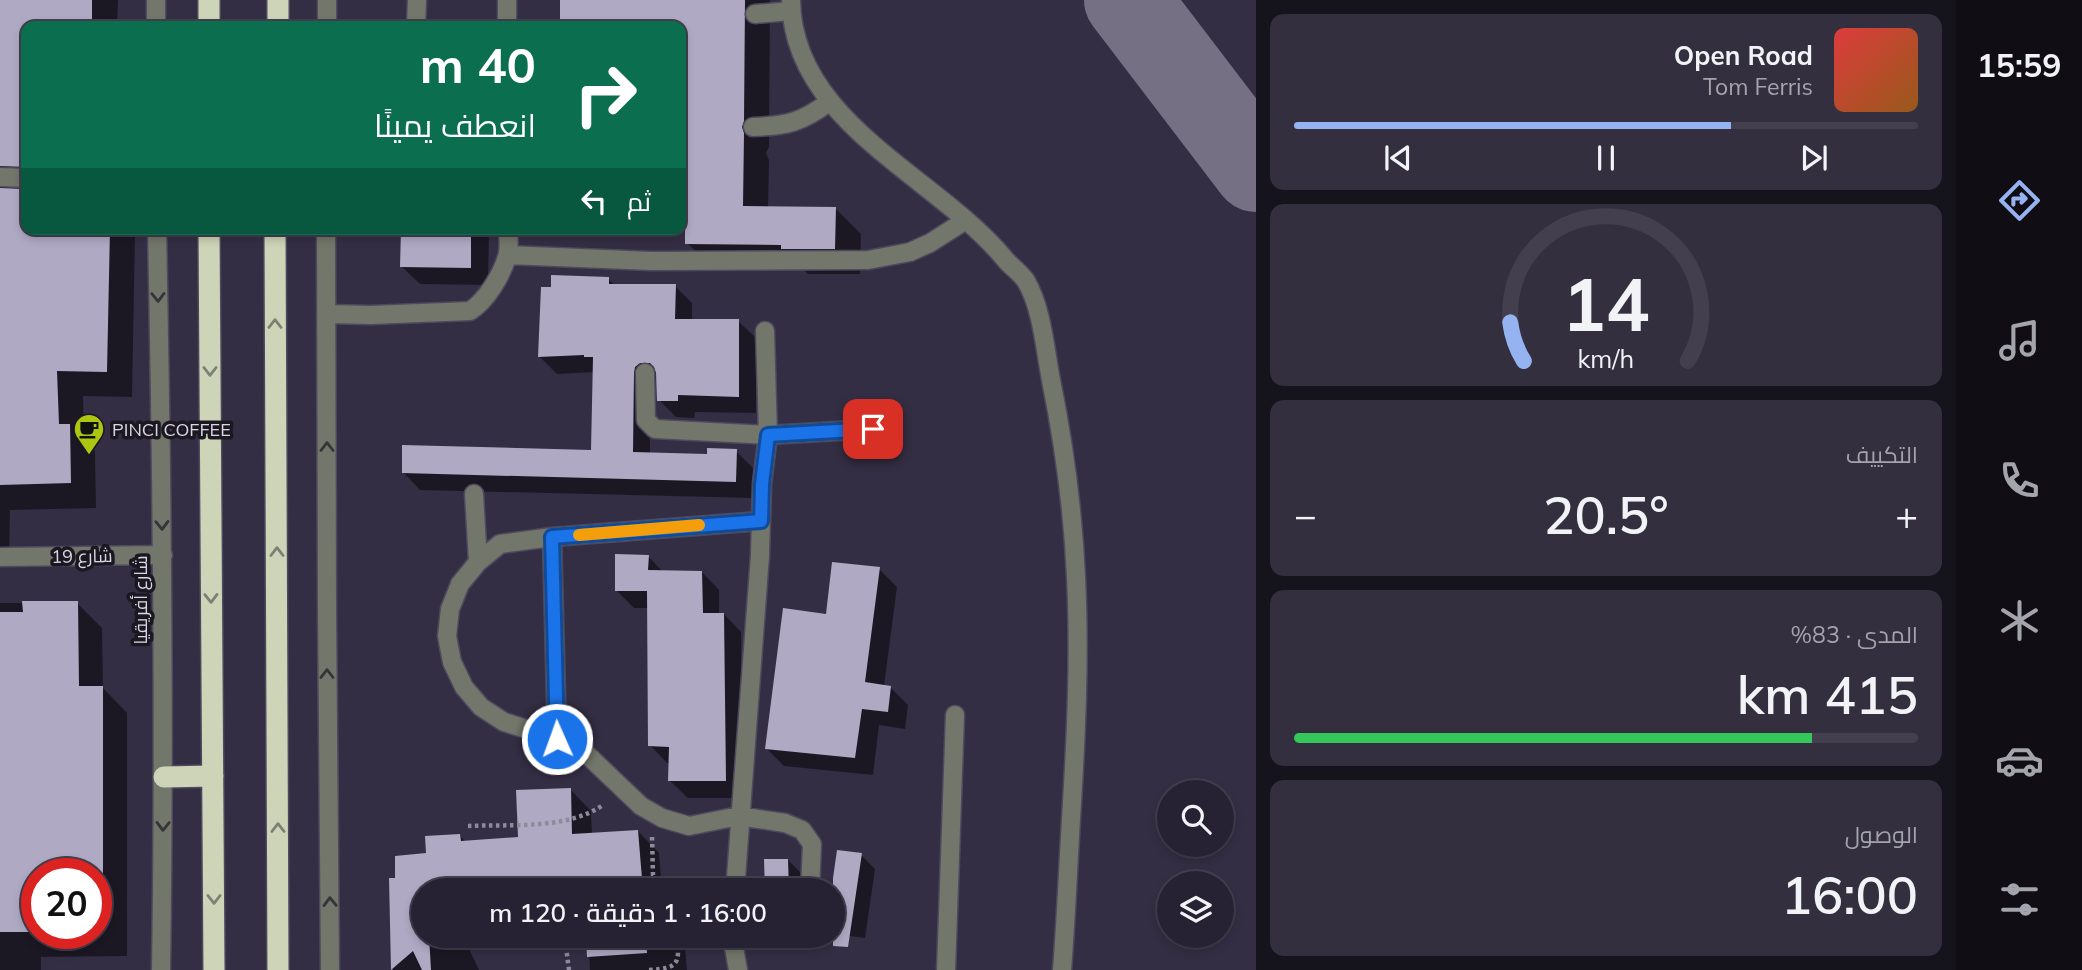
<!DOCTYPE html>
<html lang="ar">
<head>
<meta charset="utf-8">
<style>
  body { margin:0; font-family:Mulish,Cairo,sans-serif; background:#332f3f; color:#f1f3f6; direction:rtl; height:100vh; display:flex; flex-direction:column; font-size:26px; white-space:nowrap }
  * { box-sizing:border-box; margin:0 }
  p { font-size:23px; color:#a4a4ac }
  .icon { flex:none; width:38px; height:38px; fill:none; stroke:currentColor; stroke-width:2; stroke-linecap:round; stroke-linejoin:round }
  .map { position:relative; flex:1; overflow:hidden; direction:ltr }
  .drawer { display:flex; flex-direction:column; gap:14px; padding:14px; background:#15131c; width:700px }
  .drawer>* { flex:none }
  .top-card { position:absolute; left:21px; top:21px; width:665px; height:214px; border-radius:14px; box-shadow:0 4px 10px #0003,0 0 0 2px #433f4e; direction:rtl; background:#0b6e4f; color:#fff; overflow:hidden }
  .buttons { position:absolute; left:1157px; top:780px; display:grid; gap:14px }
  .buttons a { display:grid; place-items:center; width:77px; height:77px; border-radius:50%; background:#272233; box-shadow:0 4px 10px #0003,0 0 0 2px #433f4e; font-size:35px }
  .speed { position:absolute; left:21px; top:858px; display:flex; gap:14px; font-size:35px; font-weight:700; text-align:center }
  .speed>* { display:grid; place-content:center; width:91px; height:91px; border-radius:50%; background:#272233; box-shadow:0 4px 10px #0003,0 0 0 2px #433f4e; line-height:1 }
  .speed .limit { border:10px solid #d22; background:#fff; color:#111 }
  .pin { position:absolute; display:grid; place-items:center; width:60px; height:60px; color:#fff; margin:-30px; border-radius:14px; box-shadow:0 4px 10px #0006 }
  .me { position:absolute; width:77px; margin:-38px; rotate:358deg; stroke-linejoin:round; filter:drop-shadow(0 0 5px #0008) }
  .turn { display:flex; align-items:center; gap:24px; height:147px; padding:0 35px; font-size:32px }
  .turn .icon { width:91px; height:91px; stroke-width:2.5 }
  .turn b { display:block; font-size:49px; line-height:60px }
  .then { display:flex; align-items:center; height:66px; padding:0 35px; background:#0003; gap:14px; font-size:26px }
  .big { font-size:52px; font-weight:600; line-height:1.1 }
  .drawer .card { flex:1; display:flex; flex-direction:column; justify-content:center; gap:10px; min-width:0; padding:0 24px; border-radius:14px; background:#332f3f }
  .drawer .dial { align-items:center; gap:0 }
  .dial svg { height:182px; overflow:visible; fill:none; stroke:#433f4e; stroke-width:7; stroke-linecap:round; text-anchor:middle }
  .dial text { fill:#f1f3f6; stroke:none }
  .song { display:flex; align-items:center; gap:21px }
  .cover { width:84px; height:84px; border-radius:10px; background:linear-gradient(135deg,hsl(0 70% 55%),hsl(30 70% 35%)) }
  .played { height:7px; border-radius:4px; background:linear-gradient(90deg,#95b2f1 70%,#433f4e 70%) }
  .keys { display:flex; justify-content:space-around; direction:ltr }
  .heat { display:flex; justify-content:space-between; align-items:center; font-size:38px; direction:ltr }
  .charge { height:10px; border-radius:5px; background:linear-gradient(90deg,#34c759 83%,#433f4e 0) }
  .trip { position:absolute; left:411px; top:878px; width:434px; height:70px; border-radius:35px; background:#272233; box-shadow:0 4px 10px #0003,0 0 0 2px #433f4e; font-weight:600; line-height:70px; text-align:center; direction:rtl }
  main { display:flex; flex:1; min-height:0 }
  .tab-bar { display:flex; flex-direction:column; width:126px; justify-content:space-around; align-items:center; background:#100e14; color:#a4a4ac }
  .tab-bar .icon { width:49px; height:49px }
  .tab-bar .selected { color:#95b2f1 }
  .tab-bar b { font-size:32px; color:#f1f3f6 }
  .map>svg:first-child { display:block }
  .shadow { fill:#0007; fill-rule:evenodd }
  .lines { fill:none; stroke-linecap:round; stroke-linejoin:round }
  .taxiway { stroke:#757083; stroke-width:86 }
  .building { fill:#afa9c4 }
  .minor-casing { stroke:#4f495e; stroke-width:21 }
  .highway-casing { stroke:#4f495e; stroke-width:24 }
  .path { stroke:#8e8a9b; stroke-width:4.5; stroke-dasharray:3.5 3.5; stroke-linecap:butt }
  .minor { stroke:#73766a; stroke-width:18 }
  .highway { stroke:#cdd4b7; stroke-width:21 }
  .oneway { stroke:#353438 }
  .oneway2 { stroke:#7d7f74 }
  .route-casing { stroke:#114b97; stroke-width:18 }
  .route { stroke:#1a73e8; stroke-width:12 }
  .slow { stroke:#f59e0b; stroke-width:12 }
  .labels { text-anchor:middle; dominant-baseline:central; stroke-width:7; stroke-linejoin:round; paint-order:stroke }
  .poi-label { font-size:18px; fill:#dad7e5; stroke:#1b1822; text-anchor:start }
  .street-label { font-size:18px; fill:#dad7e5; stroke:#1b1822 }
</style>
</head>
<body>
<main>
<nav class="tab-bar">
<b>15:59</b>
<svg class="icon selected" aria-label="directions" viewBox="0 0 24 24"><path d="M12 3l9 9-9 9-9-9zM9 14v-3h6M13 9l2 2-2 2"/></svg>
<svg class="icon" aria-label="music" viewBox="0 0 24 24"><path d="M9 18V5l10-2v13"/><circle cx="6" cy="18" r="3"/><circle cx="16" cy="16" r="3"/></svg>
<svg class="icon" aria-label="phone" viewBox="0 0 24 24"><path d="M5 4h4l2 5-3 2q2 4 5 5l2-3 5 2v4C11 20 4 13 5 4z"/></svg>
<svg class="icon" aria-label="climate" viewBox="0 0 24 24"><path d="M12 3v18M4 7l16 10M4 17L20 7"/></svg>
<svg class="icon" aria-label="car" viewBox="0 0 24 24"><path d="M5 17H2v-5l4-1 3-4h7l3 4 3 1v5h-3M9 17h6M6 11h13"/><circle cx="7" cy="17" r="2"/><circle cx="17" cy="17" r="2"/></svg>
<svg class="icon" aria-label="filters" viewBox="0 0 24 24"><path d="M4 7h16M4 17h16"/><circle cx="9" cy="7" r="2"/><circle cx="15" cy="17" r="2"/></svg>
</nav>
<section class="drawer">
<div class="card">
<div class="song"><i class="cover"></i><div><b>Open Road</b><p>Tom Ferris</p></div></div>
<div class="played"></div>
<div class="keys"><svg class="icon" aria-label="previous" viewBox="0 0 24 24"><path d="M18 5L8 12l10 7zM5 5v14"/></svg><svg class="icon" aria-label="pause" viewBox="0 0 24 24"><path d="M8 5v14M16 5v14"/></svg><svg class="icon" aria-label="next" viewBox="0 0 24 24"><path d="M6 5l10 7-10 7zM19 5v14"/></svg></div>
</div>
<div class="card dial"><svg viewBox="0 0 100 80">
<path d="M14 69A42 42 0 1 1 86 69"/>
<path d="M14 69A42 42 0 0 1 8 52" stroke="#95b2f1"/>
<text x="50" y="56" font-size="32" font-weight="700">14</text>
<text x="50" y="72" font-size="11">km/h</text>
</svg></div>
<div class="card"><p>التكييف</p>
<div class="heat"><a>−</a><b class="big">20.5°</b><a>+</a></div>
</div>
<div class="card"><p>المدى · 83%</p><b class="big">415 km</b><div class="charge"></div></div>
<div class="card"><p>الوصول</p><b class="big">16:00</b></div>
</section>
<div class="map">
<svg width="1256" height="970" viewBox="0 0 1256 970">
  <rect width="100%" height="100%" fill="#342e44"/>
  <path class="shadow" d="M0,0h118l-1,26h-91v203h104l5,5 -3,163 -49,-1 1,44 11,11 1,57 -86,2 -1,50h-9z
    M562,0h208l-1,147 -3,6 3,7 -1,48h67l26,26 -1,40h-52l-4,-4 -91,-2 -26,-25v-33h-6v-184h-120z
    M449,23h27l4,3h-31z
    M402,229h87l-1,56 -68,-1 -18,-17z
    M608,279l7,6 60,1 17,17v18h46l18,17v75l-61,-1 -1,6 -18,-1 -17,-17 -1,-22 -6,6 -2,7v63l59,2 27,-5 17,17 -1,30 -332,-8 -17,-18 189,-20 3,-80 -38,2 -17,-17z
    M648,556l15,16h39l17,18v24h5l17,18 1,166h-54l-18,-17 1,-18h-4l-17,-18 -1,-137h-15l-18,-18z
    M879,569l18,18 -13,99 6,1 18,18 -3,24 -26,-4 -6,50 -89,-9 -18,-18 62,-132z
    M0,603h77l25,25 1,60 24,25v243l-86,1v13h-41zM37,873h59v60h-59z
    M570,789l21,22 1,23 46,-3 21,22 3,38h-238v45h39l16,34h-86l4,-90 31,-25 32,-19 6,6 54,-3z
    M839,852l22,3 14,14 -10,69 -23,-3 -9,-9v-35z
    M788,860l14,14v17h-36z
    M563,936h121l3,34h-97l-1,-22h-14z
    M778,936h24v3h-21z"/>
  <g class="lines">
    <path class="taxiway" d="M1127,0l129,169"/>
  </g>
  <path class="building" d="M0,0h92v26h-66v141l-26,-1z
    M560,0h185l-1,121 -2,6 2,6 -1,73 93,1 -1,42h-54v-4l-96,-1v-58h-4v-160h-121z
    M0,188l26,1v40h84l-3,143 -50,-1 2,53h11l1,59 -71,2z
    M401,229h70v39l-71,-1z
    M551,275l58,2v7h67l-1,35h64v78l-61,-2v6h-21l-1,-28 -2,-6 -4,-4h-10l-5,4 -1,6 -1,79 74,2v-6l30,1 -1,33 -334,-9v-28l189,5 2,-93h-9v-2l-46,2 3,-70h10z
    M615,554l34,1 -1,15 54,1 1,42h21l2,168h-58l1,-34 -21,-1 -1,-155h-32z
    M832,562l48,5 -15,115 26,4 -3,26 -26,-3 -7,49 -90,-9 18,-141 43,6z
    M22,601h56l1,85h24v187h-66v59h-37v-320h23z
    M571,788l1,46 66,-4 5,61h-219v45h5l2,34h-9l-9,-19 -22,19 -2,-92h6v-22l31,-3 -1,-17 35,-2 1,7 57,-4 -2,-47z
    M837,850l25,3 -14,94 -15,-1v-68z
    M764,859h24l1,32h-24z
    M586,936h60l1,17 -60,4z"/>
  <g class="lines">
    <g class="minor-casing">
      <path id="minor" d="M156,0v26
        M507,0v26
        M791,0c1,122 145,176 213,258 6,8 16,14 22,23 16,27 19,68 25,99 13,64 22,131 25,197 4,81 0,162 -5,242 -3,51 -5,101 -9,151
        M755,14l36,-3
        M327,26v-26
        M416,26l1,-26
        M753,127c34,-1 49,-5 76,-25
        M0,177l26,1
        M157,229c5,247 8,494 4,741
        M326,229l1,380 3,361
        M508,255l143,6 217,-1 42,-8 20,-9 36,-23
        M328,314l43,1 99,-4c17,-11 31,-35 37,-54 3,-8 1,-19 1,-28
        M645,373l1,47 9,9 113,6 104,-6
        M474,494l4,68
        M761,521l-209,16 -52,7 -22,18 -18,22 -10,25 -3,27 5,26 12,25 17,20 23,15 73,23 64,61 21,12 27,8 50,-10 46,7 17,7 10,14 -2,47
        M552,537l5,202
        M0,557l163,-2
        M735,891l25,-336 2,-71 6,-49 -3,-104
        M732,936l6,34
        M732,938l27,-2
        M946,970l9,-255"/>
    </g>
    <g class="highway-casing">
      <path id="highway" d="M209,0v26
        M278,26v-26
        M209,229l5,741
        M275,229l3,741
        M164,777l49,-1"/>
    </g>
    <path class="path" d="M468,826c43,-2 99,4 135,-21
      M652,837l1,38 8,16
      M565,939l4,31
      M649,970c29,-2 31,-5 28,-34"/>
    <use href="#minor" class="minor"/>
    <use href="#highway" class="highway"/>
  </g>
  <defs><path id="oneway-chevron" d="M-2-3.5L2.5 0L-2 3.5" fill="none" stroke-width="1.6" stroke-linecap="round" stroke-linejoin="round" transform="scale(1.75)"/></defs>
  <g class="oneway">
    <use href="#oneway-chevron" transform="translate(158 297) rotate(89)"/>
    <use href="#oneway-chevron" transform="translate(327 447) rotate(-90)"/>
    <use href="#oneway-chevron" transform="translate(162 525) rotate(89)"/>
    <use href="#oneway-chevron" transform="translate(327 674) rotate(-90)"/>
    <use href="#oneway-chevron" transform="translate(163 826) rotate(91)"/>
    <use href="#oneway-chevron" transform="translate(330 902) rotate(-91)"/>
  </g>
  <g class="oneway2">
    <use href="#oneway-chevron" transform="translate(275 324) rotate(-90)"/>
    <use href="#oneway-chevron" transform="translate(210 371) rotate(90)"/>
    <use href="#oneway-chevron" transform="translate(277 552) rotate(-90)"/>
    <use href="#oneway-chevron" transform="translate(211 598) rotate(89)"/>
    <use href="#oneway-chevron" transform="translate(278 828) rotate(-90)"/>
    <use href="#oneway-chevron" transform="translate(214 899) rotate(90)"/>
  </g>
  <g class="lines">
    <g class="route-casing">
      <path id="route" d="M557,739l-5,-202 209,-16 1,-37 6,-49 105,-6"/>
    </g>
    <use href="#route" class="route"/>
    <path class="slow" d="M579,535l120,-10"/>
  </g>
  <defs>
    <g id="cafe-pin" transform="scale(1.575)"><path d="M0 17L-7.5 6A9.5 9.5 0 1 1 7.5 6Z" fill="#adc610" stroke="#1b1822"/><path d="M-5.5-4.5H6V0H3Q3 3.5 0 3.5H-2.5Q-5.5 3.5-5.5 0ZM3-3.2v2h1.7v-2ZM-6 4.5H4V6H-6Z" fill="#111"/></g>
  </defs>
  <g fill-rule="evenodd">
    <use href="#cafe-pin" x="89" y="429"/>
  </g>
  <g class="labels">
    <g class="poi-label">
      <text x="112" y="429">PINCI COFFEE</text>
    </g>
    <g class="street-label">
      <text transform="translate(82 556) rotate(-1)">شارع 19</text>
      <text transform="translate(140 600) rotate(-90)">شارع أفريقيا</text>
    </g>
  </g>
</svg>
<div class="buttons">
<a><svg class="icon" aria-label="search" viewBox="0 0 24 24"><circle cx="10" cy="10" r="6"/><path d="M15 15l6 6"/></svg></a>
<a><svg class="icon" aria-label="layers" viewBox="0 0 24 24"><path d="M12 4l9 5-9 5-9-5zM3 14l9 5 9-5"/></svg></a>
</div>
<div class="speed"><div class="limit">20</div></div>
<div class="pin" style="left:873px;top:429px;background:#d93025"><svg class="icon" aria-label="arrive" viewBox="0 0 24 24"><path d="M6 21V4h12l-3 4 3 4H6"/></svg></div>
<svg class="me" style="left:557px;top:739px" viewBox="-20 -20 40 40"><circle r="17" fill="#1a73e8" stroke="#fff" stroke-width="3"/><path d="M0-11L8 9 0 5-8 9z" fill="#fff"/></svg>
<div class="trip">16:00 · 1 دقيقة · 120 m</div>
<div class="top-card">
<div class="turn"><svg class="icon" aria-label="right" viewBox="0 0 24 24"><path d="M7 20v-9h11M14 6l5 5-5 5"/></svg><div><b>40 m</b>انعطف يمينًا</div></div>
<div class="then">ثم<svg class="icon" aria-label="left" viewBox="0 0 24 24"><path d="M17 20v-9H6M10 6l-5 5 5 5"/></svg></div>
</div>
</div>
</main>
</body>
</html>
